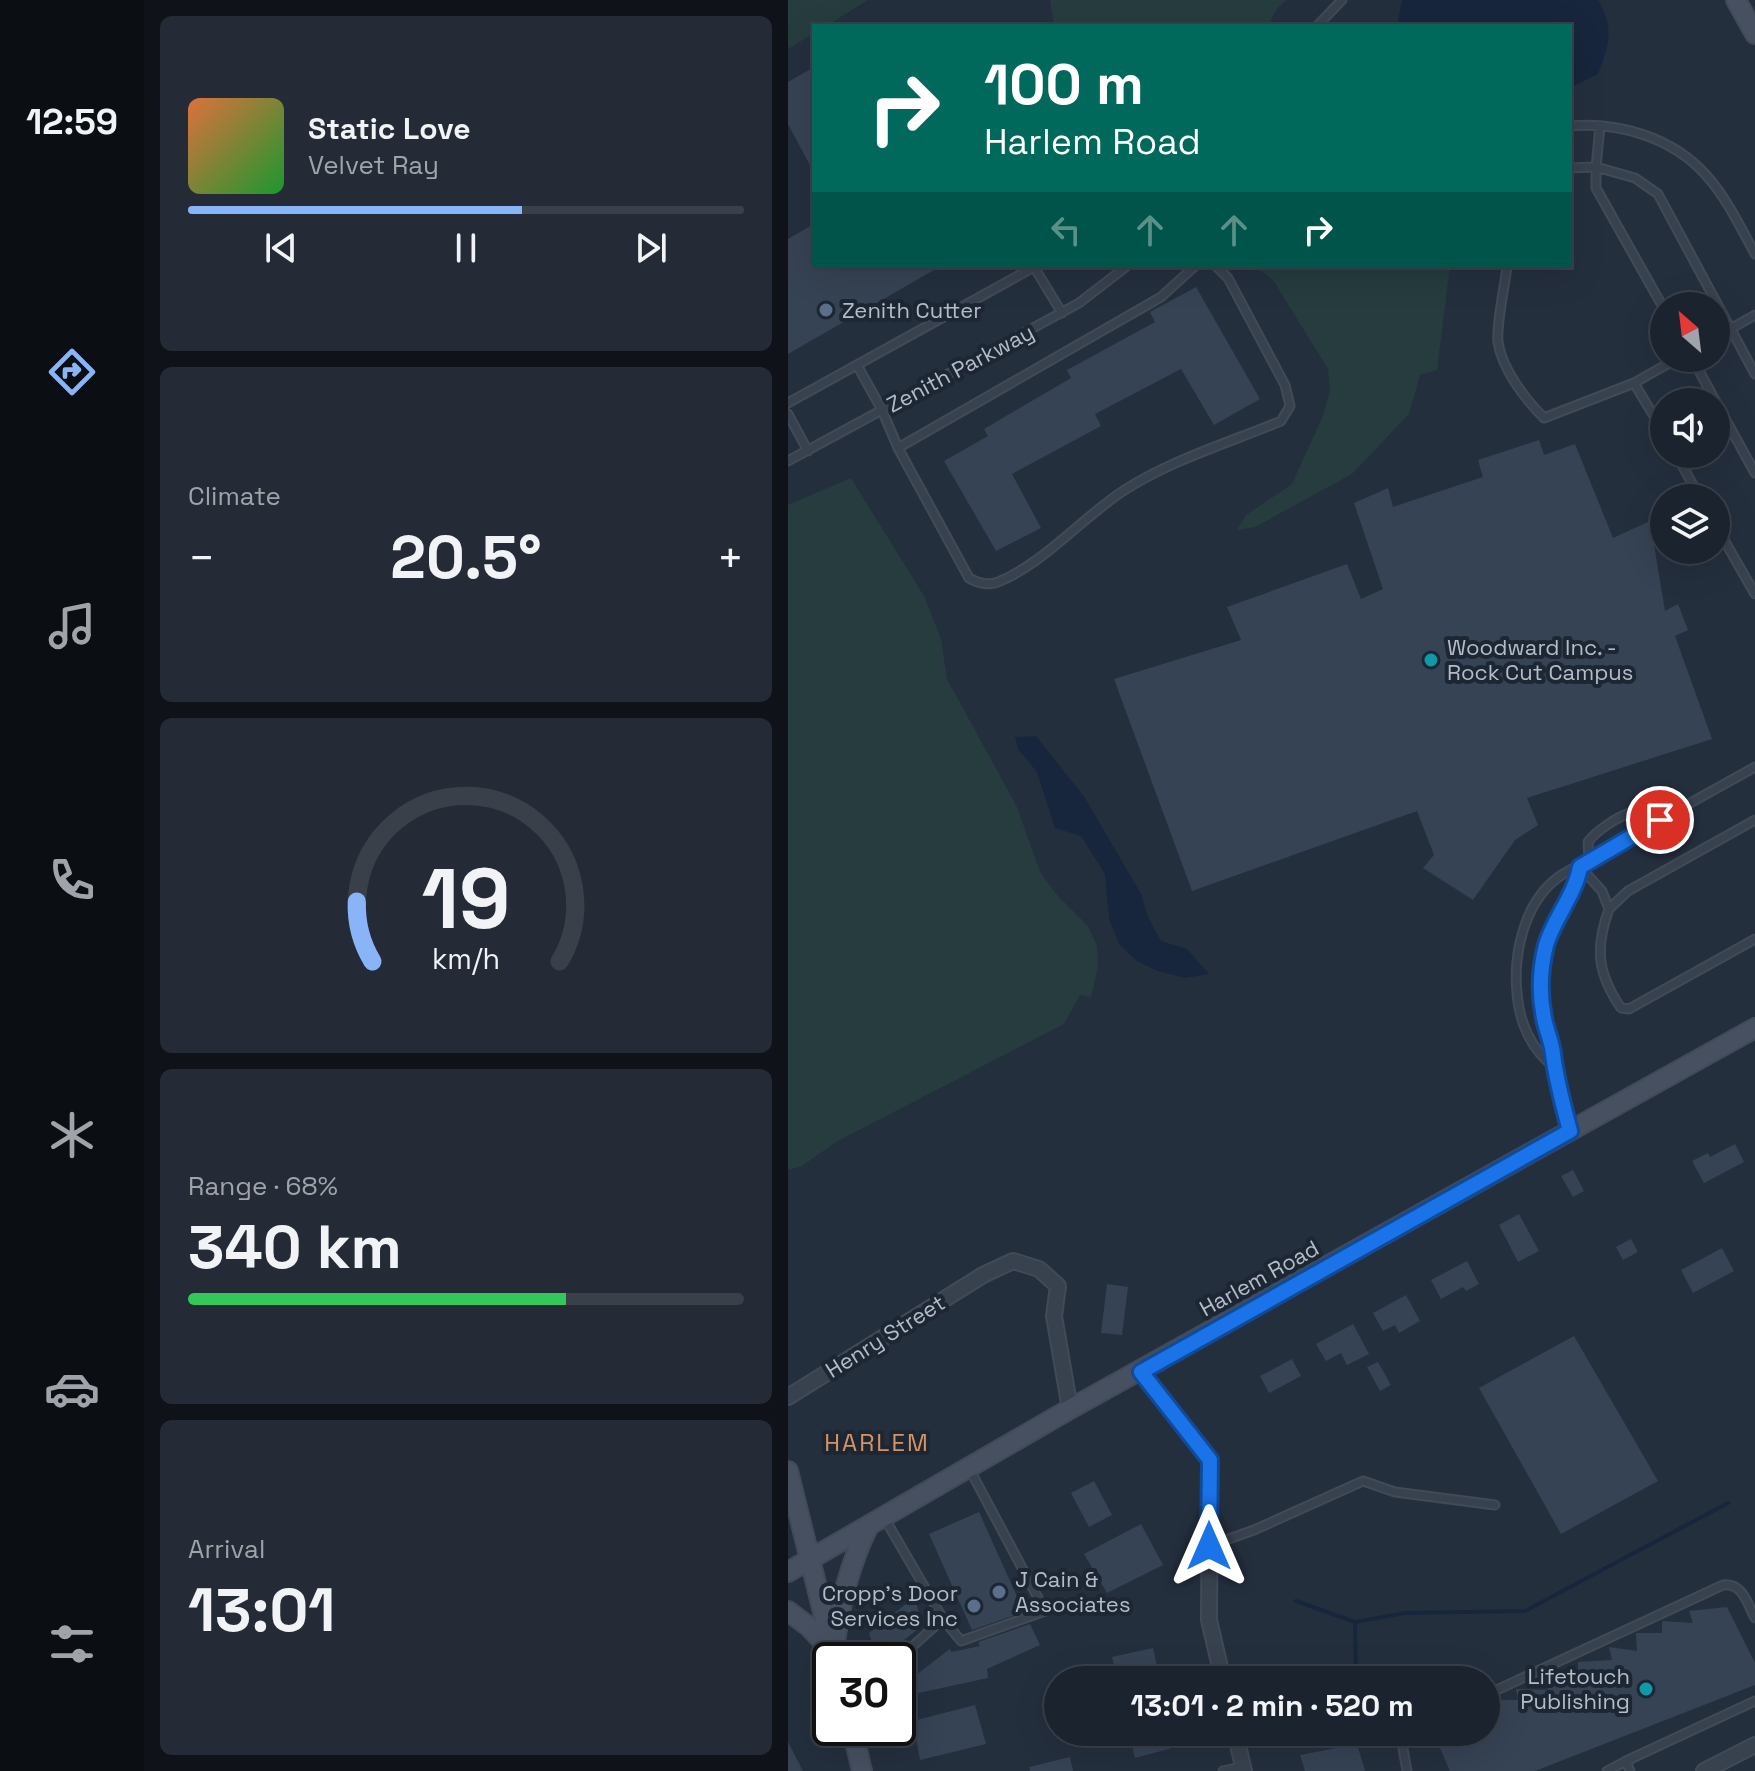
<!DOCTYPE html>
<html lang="en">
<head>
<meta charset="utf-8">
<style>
  body { margin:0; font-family:"Space Grotesk",sans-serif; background:#242b36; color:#f1f3f6; height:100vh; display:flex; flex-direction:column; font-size:30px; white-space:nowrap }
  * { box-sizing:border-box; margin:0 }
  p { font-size:26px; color:#a0a4aa }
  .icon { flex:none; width:44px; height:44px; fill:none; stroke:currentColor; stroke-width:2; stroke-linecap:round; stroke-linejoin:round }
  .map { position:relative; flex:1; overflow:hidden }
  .panel { display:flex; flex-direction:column; gap:16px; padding:16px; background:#0f1319; width:644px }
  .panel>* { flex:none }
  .top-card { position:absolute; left:24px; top:24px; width:760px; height:244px; border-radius:0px; box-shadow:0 8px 32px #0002,0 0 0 2px #39404a; background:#00695c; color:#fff; overflow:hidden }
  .needle { width:52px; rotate:332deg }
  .tools { position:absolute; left:862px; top:292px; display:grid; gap:16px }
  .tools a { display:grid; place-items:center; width:80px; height:80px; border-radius:50%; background:#1b232e; box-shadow:0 8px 32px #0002,0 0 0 2px #39404a; font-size:40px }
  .speed { position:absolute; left:24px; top:1642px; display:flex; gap:16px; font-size:40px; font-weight:700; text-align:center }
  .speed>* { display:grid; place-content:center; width:104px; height:104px; border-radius:50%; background:#1b232e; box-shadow:0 8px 32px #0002,0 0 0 2px #39404a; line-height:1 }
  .speed .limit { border:4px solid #111; border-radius:12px; background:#fff; color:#111 }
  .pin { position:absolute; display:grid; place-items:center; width:68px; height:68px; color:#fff; margin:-34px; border:4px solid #fff; border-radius:50%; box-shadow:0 2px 8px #0007 }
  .me { position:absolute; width:88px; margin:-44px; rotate:0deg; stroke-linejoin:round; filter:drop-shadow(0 0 6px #0008) }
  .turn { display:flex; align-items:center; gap:28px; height:168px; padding:0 40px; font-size:36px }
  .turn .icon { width:104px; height:104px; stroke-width:2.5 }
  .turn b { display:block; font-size:56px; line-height:68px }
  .lanes { display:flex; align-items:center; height:76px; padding:0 40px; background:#0003; justify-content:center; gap:40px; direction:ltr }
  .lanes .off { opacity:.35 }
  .big { font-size:60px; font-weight:800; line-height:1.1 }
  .panel .widget { flex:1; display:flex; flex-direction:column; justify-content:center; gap:12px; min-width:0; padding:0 28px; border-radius:12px; background:#242b36 }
  .panel .dial { align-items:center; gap:0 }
  .dial svg { height:208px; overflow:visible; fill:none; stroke:#39404a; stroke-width:7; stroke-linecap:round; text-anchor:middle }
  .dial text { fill:#f1f3f6; stroke:none }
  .song { display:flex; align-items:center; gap:24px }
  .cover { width:96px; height:96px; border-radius:12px; background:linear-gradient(135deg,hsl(20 70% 55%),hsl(130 70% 35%)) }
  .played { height:8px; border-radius:4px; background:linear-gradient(90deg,#8ab4f8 60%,#39404a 60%) }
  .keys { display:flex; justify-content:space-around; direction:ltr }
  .heat { display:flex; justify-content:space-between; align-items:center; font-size:44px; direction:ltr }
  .charge { height:12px; border-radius:6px; background:linear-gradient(90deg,#34c759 68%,#39404a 0) }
  .trip { position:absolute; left:256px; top:1666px; width:456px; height:80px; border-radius:40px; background:#1b232e; box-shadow:0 8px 32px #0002,0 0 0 2px #39404a; font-weight:800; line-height:80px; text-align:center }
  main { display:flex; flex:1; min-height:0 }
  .dock { display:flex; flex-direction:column; width:144px; justify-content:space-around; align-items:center; background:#0b0e12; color:#a0a4aa }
  .dock .icon { width:56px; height:56px }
  .dock .on { color:#8ab4f8 }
  .dock b { font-size:36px; color:#f1f3f6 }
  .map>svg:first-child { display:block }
  .green { fill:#263c3f }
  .water { fill:#17263c }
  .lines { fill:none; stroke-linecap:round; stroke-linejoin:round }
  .stream { stroke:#17263c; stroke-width:4 }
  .building { fill:#364354 }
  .lane-casing { stroke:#414a57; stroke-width:11 }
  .street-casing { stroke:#414a57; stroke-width:18 }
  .secondary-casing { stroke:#414a57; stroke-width:22 }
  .lane { stroke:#38414e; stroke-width:7 }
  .street { stroke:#38414e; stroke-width:14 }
  .secondary { stroke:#465061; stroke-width:18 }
  .route-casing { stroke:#114b97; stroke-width:20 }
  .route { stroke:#1a73e8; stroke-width:14 }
  .service-dot { fill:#5c6f8a; stroke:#1d2633; stroke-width:3 }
  .culture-dot { fill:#0f9aa8; stroke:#1d2633; stroke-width:3 }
  .labels { text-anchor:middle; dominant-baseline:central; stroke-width:8; stroke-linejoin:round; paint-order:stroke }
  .poi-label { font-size:22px; fill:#b4bcc9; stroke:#1d2633; text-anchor:start }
  .street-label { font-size:22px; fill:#b4bcc9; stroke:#1d2633 }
  .neighbourhood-label { font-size:24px; letter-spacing:2px; fill:#d59563; stroke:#1d2633 }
</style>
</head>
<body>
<main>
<nav class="dock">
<b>12:59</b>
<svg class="icon on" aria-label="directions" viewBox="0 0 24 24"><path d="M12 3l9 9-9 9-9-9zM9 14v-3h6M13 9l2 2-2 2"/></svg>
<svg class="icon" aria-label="music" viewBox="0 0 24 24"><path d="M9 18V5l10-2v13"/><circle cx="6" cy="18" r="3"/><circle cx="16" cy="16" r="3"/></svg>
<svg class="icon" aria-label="phone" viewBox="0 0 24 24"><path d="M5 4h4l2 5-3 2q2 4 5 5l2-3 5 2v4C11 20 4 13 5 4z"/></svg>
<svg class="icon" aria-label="climate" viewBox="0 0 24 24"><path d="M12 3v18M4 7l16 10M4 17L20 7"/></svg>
<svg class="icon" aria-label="car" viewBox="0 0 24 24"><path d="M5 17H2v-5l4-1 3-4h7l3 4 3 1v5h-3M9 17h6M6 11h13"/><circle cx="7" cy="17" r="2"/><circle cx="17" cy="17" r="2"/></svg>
<svg class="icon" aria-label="filters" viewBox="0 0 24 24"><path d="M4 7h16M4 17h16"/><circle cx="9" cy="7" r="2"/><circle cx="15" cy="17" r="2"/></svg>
</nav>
<section class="panel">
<div class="widget">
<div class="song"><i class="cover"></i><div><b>Static Love</b><p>Velvet Ray</p></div></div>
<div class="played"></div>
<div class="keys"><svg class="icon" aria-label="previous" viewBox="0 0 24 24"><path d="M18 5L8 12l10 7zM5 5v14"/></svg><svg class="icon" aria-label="pause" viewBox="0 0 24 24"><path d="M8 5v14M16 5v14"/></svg><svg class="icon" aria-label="next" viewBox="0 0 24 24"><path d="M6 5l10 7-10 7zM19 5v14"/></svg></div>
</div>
<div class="widget"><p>Climate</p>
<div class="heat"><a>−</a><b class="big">20.5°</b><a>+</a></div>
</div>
<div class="widget dial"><svg viewBox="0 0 100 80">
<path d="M14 69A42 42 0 1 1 86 69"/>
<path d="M14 69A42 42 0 0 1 8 46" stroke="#8ab4f8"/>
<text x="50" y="56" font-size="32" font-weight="700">19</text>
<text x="50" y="72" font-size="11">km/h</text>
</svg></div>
<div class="widget"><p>Range · 68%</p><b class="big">340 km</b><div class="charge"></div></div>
<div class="widget"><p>Arrival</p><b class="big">13:01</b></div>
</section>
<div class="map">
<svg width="967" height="1771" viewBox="0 0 967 1771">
  <rect width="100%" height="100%" fill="#242f3e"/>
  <path class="green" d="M0,0h80l-42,26h-12v7l-26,16z
    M262,0h236l-9,9 -9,17h-214z
    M465,266h197l-13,104 -17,5 -11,39 -57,60 -97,53 -18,3 9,-15 46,-31 30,-66 8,-27 -2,-22 -55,-89z
    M63,478l73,118 17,43 6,40 70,128 23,65 17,23 31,31 9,20 1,20 -7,31 -11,-2 -16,29 -228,118 -34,24 -14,4v-665z"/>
  <path class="water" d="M614,0h196c17,29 11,45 0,74l-28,14v-62h-170l-2,-6z
    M248,736l49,62 56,96 7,23 13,24 26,8 22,25 -24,4 -27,-7 -21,-10 -18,-17 -10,-25 -4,-45 -24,-38 -26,-8 -18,-56 -19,-23 -3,-12z"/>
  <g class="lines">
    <path class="stream" d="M508,1601l59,21 50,-9 120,-2 203,-108
      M567,1622l1,58"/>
  </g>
  <path class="building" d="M26,67v106l-26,-49v-42z
    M26,224v42h127l-153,88v-115z
    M408,287l64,112 -46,26 -33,-56 -86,45 6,12 -89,48 29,54 -45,23 -52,-90 44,-25 -4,-7 87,-51 -4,-8 88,-48 -5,-10z
    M751,440l5,15 31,-11 38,94 37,-17 15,90 13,-7 10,26 -13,6 37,103 -185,59 11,27 -23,15 -42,60 -50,-32 11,-13 -17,-44 -225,80 -78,-212 127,-39 -14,-33 120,-43 14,35 22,-10 -29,-86 34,-15 5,19 90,-30 -5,-17z
    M947,1144l9,18 -40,21 -12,-22 16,-8 2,4z
    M785,1170l11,21 -11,6 -12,-21z
    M731,1214l20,37 -21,11 -19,-37z
    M843,1239l7,13 -15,8 -7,-13z
    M934,1248l12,23 -41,22 -12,-23z
    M679,1261l12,23 -13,7 -3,-4 -22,12 -10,-19z
    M319,1284l21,3 -6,48 -21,-2z
    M618,1295l14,26 -21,12 -4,-8 -12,6 -10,-18z
    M565,1324l16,30 -22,11 -6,-12 -15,8 -10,-17z
    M786,1336l84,145 -97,53 -82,-146z
    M504,1359l9,17 -32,17 -9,-17z
    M590,1362l13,23 -11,6 -13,-24z
    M306,1481l18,34 -23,12 -18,-34z
    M191,1512l45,100 -52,18 -43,-96z
    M353,1524l22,41 -56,28 -23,-39z
    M127,1597l7,29 -44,34 -9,-27z
    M939,1607l28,56v22l-220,86h-85l-17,-39h53v-23h5v-9h27l-2,-11 32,1 -3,-13 33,1v-16l34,-2 -3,-13 28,4 -1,-18h26v-12l31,2 -4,-12z
    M242,1624l10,21 -53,24 1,9 -79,17 -1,-14 42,-32 1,3 29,-6 -2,-4z
    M365,1648l7,32h-43l-5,-23z
    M187,1705l11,39 -66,16 -7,-39z
    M341,1732h44l3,15 -41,11z
    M0,1742l15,29h-15z
    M569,1744l8,27h-60l-5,-16z
    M282,1757l3,14h-43l-1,-4z"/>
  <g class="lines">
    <g class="lane-casing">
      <path id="lane" d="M529,26l25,-26
        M782,126c49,-4 102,11 136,49 20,22 35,53 49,79
        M782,168l26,-1 4,-41
        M719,266c-2,20 -11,58 -9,76 4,27 27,57 46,76l90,-35 30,50
        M876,309l-68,-121v-21l39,11 23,16 97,180
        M928,337l39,-22
        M904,358l24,44
        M69,365l25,45 16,38 71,130c8,5 20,8 29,4 45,-18 84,-64 125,-91 48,-31 105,-48 158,-70l9,-15 -5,-21 -57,-107 -12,-12
        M846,383l44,-25
        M928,402l39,71
        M0,403l246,-136 28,46
        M0,414l20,37
        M110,448l263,-151 34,-31
        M888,454l24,44
        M0,461l291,-158 48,-37
        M928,526l39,68
        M801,860l-1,-18c8,-11 31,-27 46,-30 9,-1 18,4 26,8
        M792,867l22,24 7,18c-14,39 -12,64 12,99l8,1 126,-70
        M821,909l19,-18 127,-71
        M766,1067c-23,-18 -35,-45 -37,-74 -4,-41 8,-95 46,-119 24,-14 50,-28 75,-42 39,-22 78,-43 117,-65
        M781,1129c-5,-20 -11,-40 -15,-60 -1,-6 0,-12 -1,-19 -7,-38 -18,-63 -7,-103 8,-29 29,-51 34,-80
        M97,1519l58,100 -46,41
        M421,1546l45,-16 109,-49 32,11 100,13
        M155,1619l18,22 84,-30 -75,-141
        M698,1695l237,-110c20,-2 24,18 32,33
        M838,1761l129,-60
        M435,1771l20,-4
        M619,1771l-5,-28 6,-11
        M819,1771l19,-10 4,10"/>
    </g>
    <g class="street-casing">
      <path id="street" d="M353,1372l69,88 -1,160 14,60
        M0,1397l195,-122 30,-14 26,8 19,17 -4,30 16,93
        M447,1732l9,39
        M916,1771l51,-26"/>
    </g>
    <g class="secondary-casing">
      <path id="secondary" d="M948,0l19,34
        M0,1471l47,189
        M0,1572l282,-163 685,-381
        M0,1611l20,15 25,26
        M47,1642c6,-42 15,-79 34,-117
        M64,1728l10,43"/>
    </g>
    <use href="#lane" class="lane"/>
    <use href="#street" class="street"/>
    <use href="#secondary" class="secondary"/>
  </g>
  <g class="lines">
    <g class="route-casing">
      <path id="route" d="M421,1546l1,-86 -69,-88 429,-241c-7,-26 -14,-51 -17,-77 -1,-12 -7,-24 -9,-36 -5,-24 -4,-49 2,-73 8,-27 29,-50 34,-78l80,-47"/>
    </g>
    <use href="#route" class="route"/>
  </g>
  <g class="service-dot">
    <circle cx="38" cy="310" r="8"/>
    <circle cx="211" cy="1592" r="8"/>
    <circle cx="186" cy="1606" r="8"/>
  </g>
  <g class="culture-dot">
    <circle cx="643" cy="660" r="8"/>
    <circle cx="858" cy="1689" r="8"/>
  </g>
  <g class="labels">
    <g class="poi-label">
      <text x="54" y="310">Zenith Cutter</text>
      <text x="659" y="647">Woodward Inc. -<tspan x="659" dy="25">Rock Cut Campus</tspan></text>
      <text x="227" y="1579">J Cain &amp;<tspan x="227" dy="25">Associates</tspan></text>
      <text x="170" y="1593" text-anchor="end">Cropp's Door<tspan x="170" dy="25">Services Inc</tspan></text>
      <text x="842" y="1676" text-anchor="end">Lifetouch<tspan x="842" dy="25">Publishing</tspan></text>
    </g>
    <g class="street-label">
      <text transform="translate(172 368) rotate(-28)">Zenith Parkway</text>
      <text transform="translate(471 1278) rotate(-29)">Harlem Road</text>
      <text transform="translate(97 1336) rotate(-32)">Henry Street</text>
    </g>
    <g class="neighbourhood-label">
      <text x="89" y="1442">HARLEM</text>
    </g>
  </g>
</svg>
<div class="tools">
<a><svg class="needle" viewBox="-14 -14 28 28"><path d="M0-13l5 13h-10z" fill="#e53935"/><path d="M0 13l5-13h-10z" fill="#a0a4aa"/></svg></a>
<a><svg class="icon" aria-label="sound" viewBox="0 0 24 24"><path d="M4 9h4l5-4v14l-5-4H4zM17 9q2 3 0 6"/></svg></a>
<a><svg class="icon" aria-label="layers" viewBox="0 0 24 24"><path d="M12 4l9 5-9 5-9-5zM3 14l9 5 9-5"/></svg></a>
</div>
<div class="speed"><div class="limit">30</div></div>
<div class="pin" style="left:872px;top:820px;background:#d93025"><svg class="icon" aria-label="arrive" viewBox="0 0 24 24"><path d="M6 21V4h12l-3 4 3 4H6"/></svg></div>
<svg class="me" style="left:421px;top:1546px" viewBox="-20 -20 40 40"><path d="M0-17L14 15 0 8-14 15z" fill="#1a73e8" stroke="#fff" stroke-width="4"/></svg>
<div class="trip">13:01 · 2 min · 520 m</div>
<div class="top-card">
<div class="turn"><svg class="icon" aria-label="right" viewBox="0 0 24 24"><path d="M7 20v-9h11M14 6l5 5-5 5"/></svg><div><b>100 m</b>Harlem Road</div></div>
<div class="lanes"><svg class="icon off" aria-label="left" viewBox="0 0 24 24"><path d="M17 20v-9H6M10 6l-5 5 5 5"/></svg><svg class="icon off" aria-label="ahead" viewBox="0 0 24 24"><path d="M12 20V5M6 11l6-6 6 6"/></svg><svg class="icon off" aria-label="ahead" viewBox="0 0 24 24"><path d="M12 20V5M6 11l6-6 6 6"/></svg><svg class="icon" aria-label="right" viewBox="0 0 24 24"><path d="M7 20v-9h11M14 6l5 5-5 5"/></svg></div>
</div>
</div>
</main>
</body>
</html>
